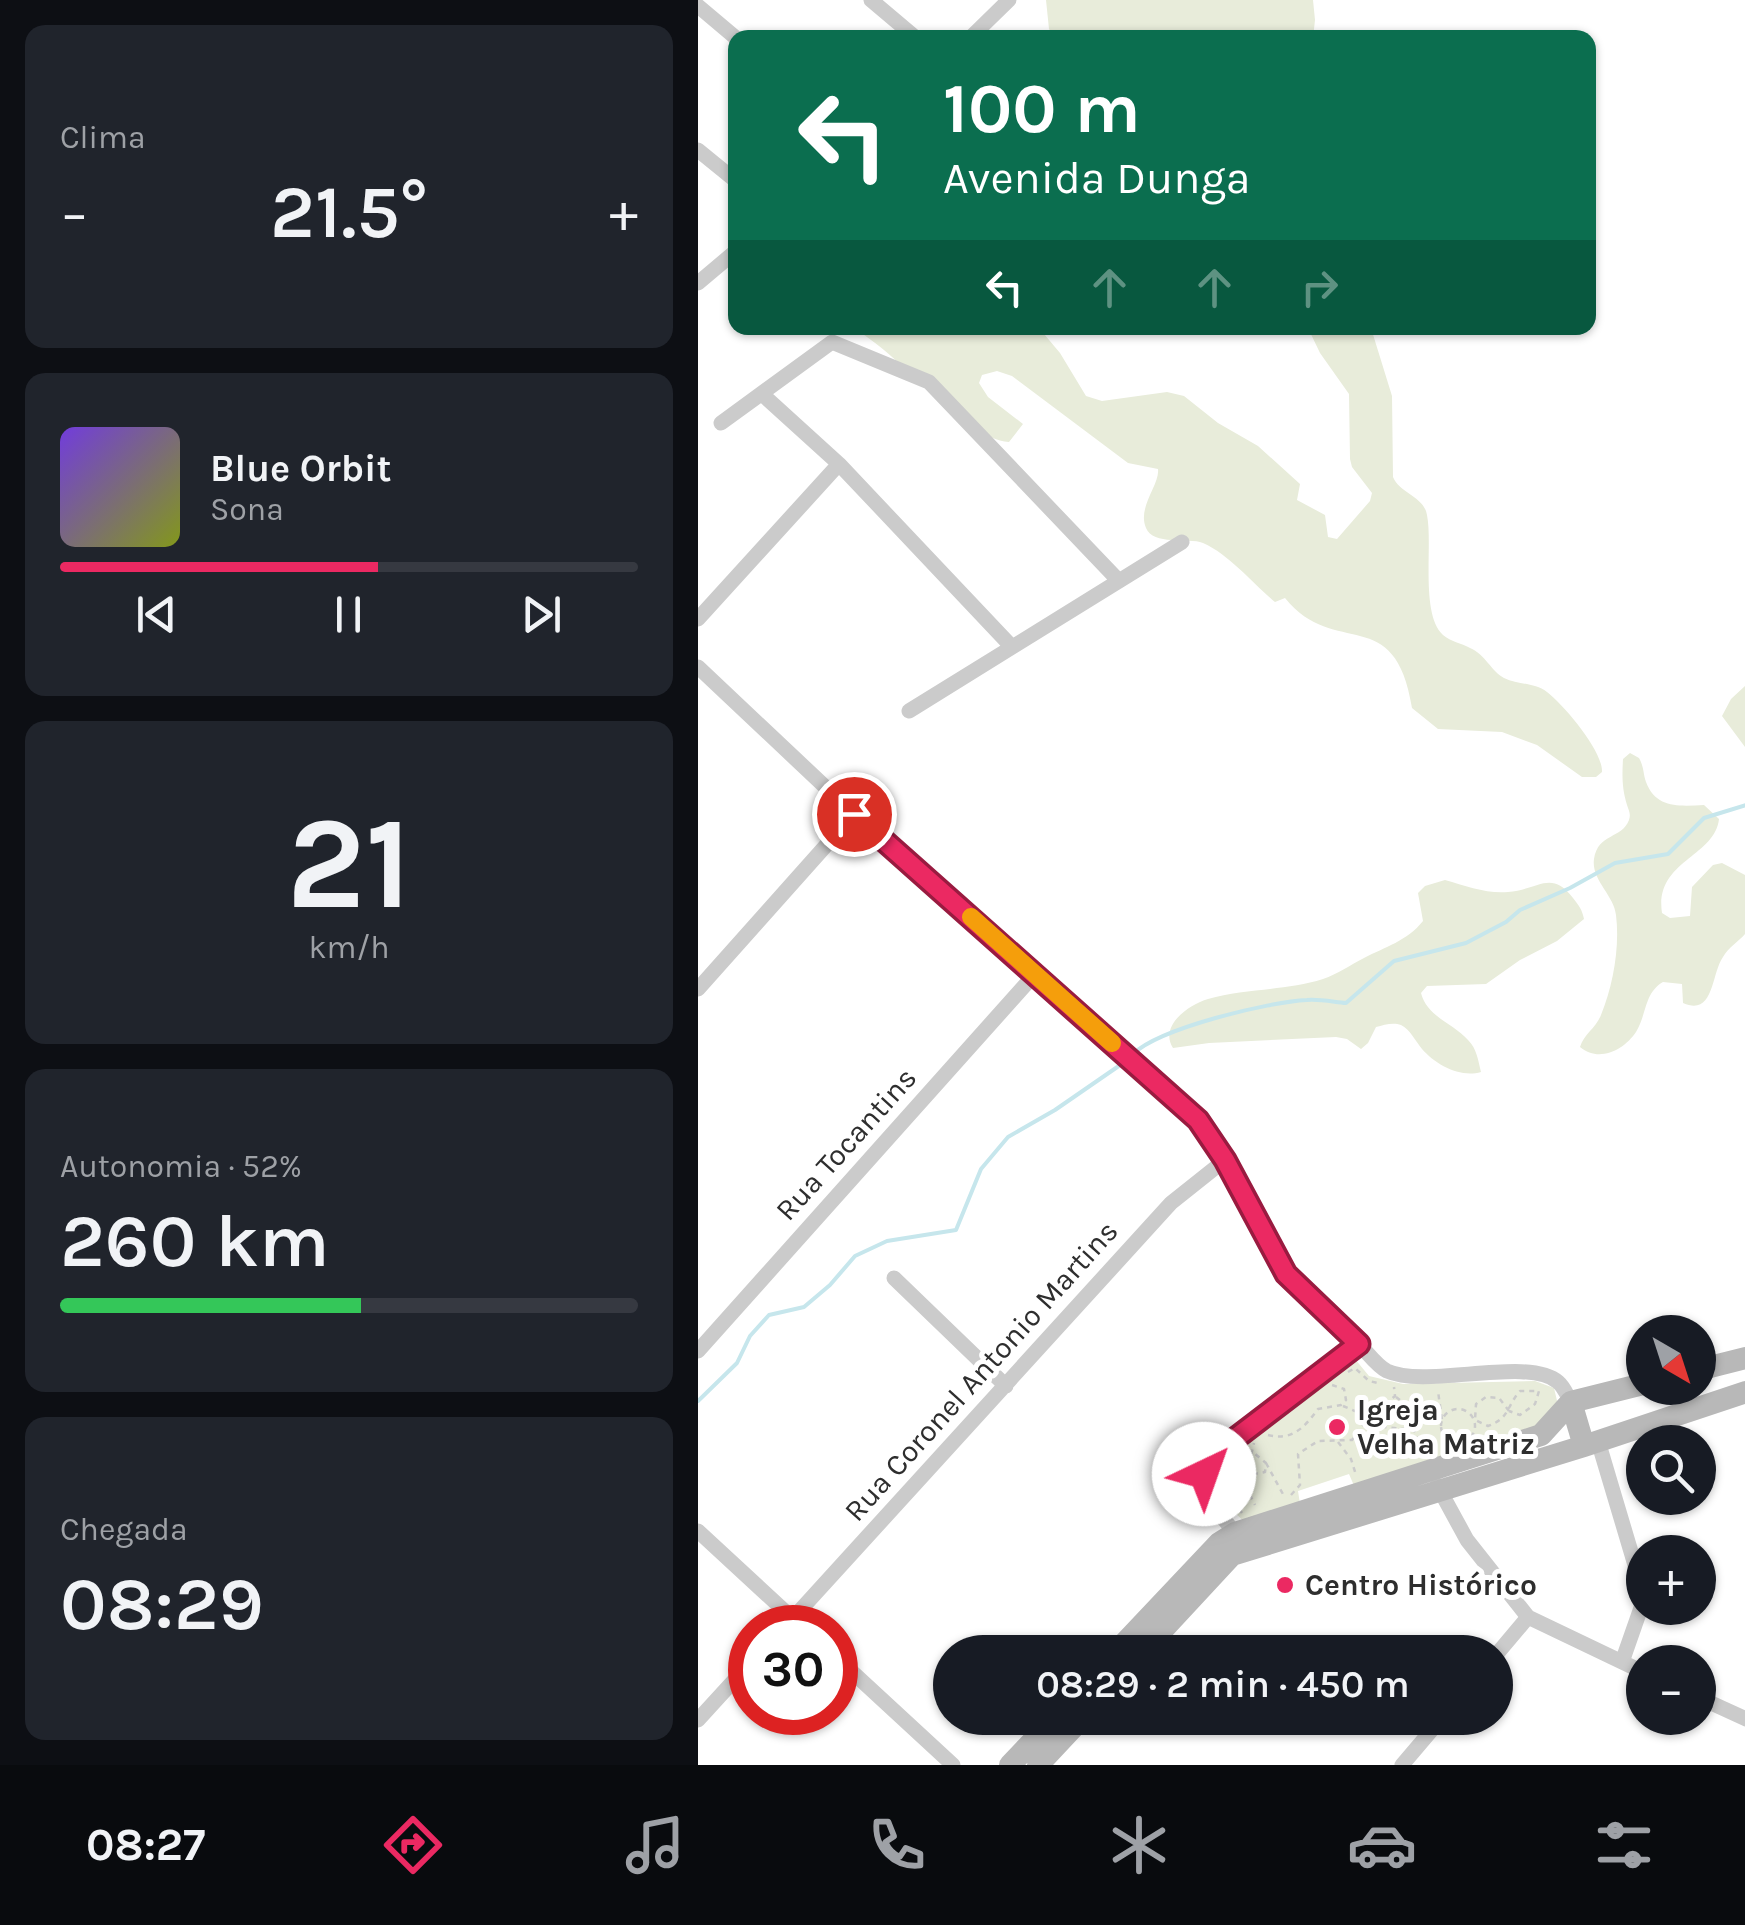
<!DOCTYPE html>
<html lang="pt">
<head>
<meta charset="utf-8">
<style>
  body { margin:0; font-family:Karla,sans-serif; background:#20242c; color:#f1f3f6; height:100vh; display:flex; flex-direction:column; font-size:38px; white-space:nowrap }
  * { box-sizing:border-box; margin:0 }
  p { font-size:32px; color:#9ea1a6 }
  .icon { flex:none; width:55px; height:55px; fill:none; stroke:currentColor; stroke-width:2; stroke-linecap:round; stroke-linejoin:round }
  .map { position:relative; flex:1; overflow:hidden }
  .sheet { display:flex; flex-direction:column; gap:25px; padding:25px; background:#0d0f14; width:698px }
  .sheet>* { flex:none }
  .top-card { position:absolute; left:30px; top:30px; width:868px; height:305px; border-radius:20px; box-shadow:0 2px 8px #0004; background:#0b6e4f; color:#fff; overflow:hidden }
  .needle { width:65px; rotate:141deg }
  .tools { position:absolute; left:928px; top:1315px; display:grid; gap:20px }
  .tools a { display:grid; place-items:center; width:90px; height:90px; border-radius:50%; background:#171b24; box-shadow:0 2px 8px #0004; font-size:50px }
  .speed { position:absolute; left:30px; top:1605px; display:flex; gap:20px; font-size:50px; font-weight:700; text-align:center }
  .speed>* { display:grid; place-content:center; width:130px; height:130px; border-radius:50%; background:#171b24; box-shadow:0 2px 8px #0004; line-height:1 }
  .speed .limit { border:15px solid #d22; background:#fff; color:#111 }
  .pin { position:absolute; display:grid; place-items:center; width:85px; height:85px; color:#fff; margin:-42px; border:5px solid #fff; border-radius:50%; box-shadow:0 2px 10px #0007 }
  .me { position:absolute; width:110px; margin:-55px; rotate:42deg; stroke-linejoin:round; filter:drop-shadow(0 0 8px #0008) }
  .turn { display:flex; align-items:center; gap:35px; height:210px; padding:0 50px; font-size:45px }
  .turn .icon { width:130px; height:130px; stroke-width:2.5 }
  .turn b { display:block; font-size:70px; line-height:85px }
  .lanes { display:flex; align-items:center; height:95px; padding:0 50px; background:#0003; justify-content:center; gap:50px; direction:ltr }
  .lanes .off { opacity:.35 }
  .big { font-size:75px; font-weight:600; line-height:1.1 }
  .sheet .widget { flex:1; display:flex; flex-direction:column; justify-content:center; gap:15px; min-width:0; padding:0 35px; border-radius:20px; background:#20242c }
  .sheet .dial { align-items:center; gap:0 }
  .dial b { font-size:130px; line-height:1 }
  .song { display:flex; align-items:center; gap:30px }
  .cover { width:120px; height:120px; border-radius:15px; background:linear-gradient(135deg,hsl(260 70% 55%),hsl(70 70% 35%)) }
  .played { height:10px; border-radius:5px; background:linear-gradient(90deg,#eb2962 55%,#363941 55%) }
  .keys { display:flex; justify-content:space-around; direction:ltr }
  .heat { display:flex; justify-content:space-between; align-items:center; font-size:55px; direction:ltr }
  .charge { height:15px; border-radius:8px; background:linear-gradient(90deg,#34c759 52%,#363941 0) }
  .trip { position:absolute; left:235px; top:1635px; width:580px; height:100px; border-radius:50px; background:#171b24; box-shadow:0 2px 8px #0004; font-weight:600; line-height:100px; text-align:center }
  .tabs { display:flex; height:160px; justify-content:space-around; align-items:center; background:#090b0e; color:#9ea1a6 }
  .tabs .icon { width:70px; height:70px }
  .tabs .active { color:#eb2962 }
  .tabs b { font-size:45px; color:#f1f3f6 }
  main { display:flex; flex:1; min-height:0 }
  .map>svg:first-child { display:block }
  .green { fill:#e8ecda }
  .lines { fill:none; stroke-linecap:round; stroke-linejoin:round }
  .stream { stroke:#c6e6ec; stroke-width:4 }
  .path { stroke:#cbcbcb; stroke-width:2.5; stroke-dasharray:5 5; stroke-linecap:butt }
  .street { stroke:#cbcbcb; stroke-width:15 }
  .secondary { stroke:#b8b8b8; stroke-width:22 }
  .route-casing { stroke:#991b40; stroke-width:25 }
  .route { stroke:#eb2962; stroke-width:18 }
  .slow { stroke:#f59e0b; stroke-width:18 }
  .poi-dot { fill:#eb2962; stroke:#fff; stroke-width:4 }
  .labels { text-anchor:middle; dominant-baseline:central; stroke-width:10; stroke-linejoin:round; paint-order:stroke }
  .street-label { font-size:30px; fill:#2e2e2e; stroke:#fff }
  .poi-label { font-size:30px; font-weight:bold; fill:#2e2e2e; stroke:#fff; text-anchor:start }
</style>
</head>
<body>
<main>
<section class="sheet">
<div class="widget"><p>Clima</p>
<div class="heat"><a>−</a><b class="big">21.5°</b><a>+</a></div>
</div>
<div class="widget">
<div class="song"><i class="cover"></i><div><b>Blue Orbit</b><p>Sona</p></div></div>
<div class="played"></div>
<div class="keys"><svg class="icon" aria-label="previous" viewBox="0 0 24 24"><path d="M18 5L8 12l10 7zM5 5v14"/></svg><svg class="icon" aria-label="pause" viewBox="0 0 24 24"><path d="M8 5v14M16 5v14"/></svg><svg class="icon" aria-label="next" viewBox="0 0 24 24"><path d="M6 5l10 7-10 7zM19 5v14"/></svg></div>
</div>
<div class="widget dial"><b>21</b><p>km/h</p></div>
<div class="widget"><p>Autonomia · 52%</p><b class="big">260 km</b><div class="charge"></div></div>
<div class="widget"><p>Chegada</p><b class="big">08:29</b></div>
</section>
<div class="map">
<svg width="1048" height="1765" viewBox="0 0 1048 1765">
  <rect width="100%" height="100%" fill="#fff"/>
  <path class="green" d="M348,0h267l2,20 -2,18 -259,-1 -5,-8z
    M154,328h187l21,25 26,43 16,5 65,-9 17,4 34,27 40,23 42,38 -3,16 28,15 3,22 9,2 33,-38 2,-8 -20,-26 -2,-8 -1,-65 -29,-41 -12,-25h63l21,68 1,81c7,17 31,19 34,38 6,30 -7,99 16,120 8,7 18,8 27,13 15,6 21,23 34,30 14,7 30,4 43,14 17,13 56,59 55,80l-6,5h-14l-45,-32 -35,-13 -64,-3 -26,-21c-17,-107 -77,-48 -127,-110l-10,4c-23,-19 -45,-47 -72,-59 -15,-6 -50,3 -57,-15 -9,-21 14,-43 12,-59l-30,-6 -116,-87 -15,-5 -15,4 -3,8 9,14 35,27 -14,18c-46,-3 -110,-91 -157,-114z
    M1047,686v61l-23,-31 9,-17z
    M932,753l9,5c5,9 4,15 7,24 10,27 34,24 58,23l15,14c-4,38 -65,42 -57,94l8,5 20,-2 2,-29 21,-22 9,-2 23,12v59c-6,7 -17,14 -22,23 -12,17 -9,60 -40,46l-1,-19 -19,-2c-19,11 -16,32 -27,50 -12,18 -37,31 -56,15 4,-13 16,-19 21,-32 12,-29 19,-68 15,-100 -2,-20 -25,-35 -22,-56 4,-26 28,-20 35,-39 2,-6 0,-9 -2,-15 -5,-16 -5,-29 -4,-46z
    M747,880c21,6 42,14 63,12 30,-2 43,-23 65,6 6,8 9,11 11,21l-27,22 -37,19 -34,24 -59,2 -6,7c6,24 32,30 47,47 9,9 10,20 13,32 -21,6 -45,-7 -59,-23 -6,-7 -12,-20 -21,-24 -8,-3 -17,0 -25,2l-8,16 -7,6 -14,-10 -11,-2 -127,6 -36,5c-14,-22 15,-43 35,-49 37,-11 78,-8 115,-20 15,-5 27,-14 41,-21 21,-11 43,-17 59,-37l-5,-28 7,-7z
    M657,1359l14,17 34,8 132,-3 19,7 4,17 -21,23 -182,60 -6,-14 -51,17 2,13 -55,19c-17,-19 -42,-36 -24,-61z"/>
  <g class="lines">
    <path class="stream" d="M435,1054c27,-26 135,-52 174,-54 13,-1 27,2 39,3l48,-42 72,-18 40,-21 14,-12 50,-22 45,-25 53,-9 36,-36 42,-13
      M0,1401l39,-38 13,-27 19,-21 35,-8 26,-22 25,-29 32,-15 69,-11 25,-61 27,-32 47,-27 71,-49"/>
    <path class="path" d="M650,1372l7,-4 14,13 9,2
      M698,1397l27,21 -7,10
      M645,1406l14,6 5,13 33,-29 -1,-9
      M743 1426a17 17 0 1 1 34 0a17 17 0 1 1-34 0Z
      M811,1411l-10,-13 -13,-1 -10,7 -1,16 13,6c22,-8 18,-19 32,-35h19l-4,13 -15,11 -11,-4
      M725,1418l19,2 -4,-29
      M570,1435c24,6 36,-7 50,-26l23,-4 5,-5 -2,-11 -12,-4
      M640,1442l13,17 5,16
      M568,1463l18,33
      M545,1476l22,-4 1,-9 -12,-10
      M543,1477l14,28
      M593,1495l9,-10 -2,-31 20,-13 34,-1 10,-15 52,5 9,22
      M544,1513l-14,-19c14,-13 22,-32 26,-51"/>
    <path class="street" d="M173,0l45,38
      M0,6l38,32
      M272,38l39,-38
      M0,150l38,31
      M0,283l38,-32
      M64,394l77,70 173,183
      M23,423l111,-81 97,40 190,199
      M0,619l141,-155
      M0,667l156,147 344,306 27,40 62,114 72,70 -144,110c-21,39 -4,48 20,79
      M211,711l273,-169
      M0,989l156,-175
      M196,1278l112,108
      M661,1344c8,8 18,22 28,27 39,18 141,-15 171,11 6,5 9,13 13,20
      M0,1351l337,-377
      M900,1441l45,151
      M739,1485l30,55 61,77 115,55
      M0,1531l105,97
      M86,1628l387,-425 54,-43
      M798,1655l32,-38
      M138,1657l117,108
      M924,1662l21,-60
      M1000,1697l48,22
      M0,1720l52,-57
      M704,1765l40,-47"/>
    <path class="secondary" d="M1000,1370l48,-12
      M873,1402l13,44
      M418,1652l103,-109 16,-10 306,-98 30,-33 72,-18
      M444,1652l90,-97 352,-109 162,-54
      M312,1765l45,-47
      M340,1765l44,-47"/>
  </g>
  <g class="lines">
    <g class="route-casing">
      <path id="route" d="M156,814l344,306 27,40 61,114 73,70 -144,110 -11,20"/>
    </g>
    <use href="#route" class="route"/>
    <path class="slow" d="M273,917l141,126"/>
  </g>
  <g class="poi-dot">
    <circle cx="639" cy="1427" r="10"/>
    <circle cx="587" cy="1585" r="10"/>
  </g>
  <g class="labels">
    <g class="street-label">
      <text transform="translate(148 1144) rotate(-48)">Rua Tocantins</text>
      <text transform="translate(283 1371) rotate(-48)">Rua Coronel Antonio Martins</text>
    </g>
    <g class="poi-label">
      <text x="659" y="1410">Igreja<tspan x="659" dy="34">Velha Matriz</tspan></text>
      <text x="607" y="1585">Centro Histórico</text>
    </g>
  </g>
</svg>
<div class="tools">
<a><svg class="needle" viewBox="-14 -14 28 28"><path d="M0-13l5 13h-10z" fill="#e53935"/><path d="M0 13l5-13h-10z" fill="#9ea1a6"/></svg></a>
<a><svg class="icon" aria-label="search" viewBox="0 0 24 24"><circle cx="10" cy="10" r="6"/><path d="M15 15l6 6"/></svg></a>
<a>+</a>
<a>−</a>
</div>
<div class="speed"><div class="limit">30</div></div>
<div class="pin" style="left:156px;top:814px;background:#d93025"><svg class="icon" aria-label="arrive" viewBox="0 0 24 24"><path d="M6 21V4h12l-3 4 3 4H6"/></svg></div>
<svg class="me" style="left:506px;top:1474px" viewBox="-20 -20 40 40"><circle r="19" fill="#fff"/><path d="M0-13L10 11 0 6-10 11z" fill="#eb2962"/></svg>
<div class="trip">08:29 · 2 min · 450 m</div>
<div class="top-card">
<div class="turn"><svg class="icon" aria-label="left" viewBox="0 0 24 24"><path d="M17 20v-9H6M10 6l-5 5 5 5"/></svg><div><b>100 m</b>Avenida Dunga</div></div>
<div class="lanes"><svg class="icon" aria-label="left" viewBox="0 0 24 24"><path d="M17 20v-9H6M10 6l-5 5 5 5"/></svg><svg class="icon off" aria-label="ahead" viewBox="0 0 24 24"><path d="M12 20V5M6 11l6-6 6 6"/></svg><svg class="icon off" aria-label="ahead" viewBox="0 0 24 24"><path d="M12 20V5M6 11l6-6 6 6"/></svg><svg class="icon off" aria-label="right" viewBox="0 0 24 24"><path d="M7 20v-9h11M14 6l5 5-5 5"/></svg></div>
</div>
</div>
</main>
<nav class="tabs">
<b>08:27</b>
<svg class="icon active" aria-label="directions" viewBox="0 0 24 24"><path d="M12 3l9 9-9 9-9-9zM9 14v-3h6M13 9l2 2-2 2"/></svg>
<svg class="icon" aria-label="music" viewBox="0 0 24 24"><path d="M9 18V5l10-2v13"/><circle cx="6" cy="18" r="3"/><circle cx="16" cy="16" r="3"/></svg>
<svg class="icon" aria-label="phone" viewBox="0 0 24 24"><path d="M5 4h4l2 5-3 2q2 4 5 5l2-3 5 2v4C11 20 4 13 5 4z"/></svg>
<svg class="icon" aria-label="climate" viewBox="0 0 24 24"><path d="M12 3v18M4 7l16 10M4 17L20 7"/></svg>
<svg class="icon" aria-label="car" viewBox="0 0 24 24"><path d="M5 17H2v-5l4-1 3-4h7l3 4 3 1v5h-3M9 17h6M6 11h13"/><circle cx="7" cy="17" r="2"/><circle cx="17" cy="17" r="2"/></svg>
<svg class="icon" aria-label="filters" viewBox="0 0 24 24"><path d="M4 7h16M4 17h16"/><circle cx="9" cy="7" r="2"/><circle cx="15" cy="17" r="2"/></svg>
</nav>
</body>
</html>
